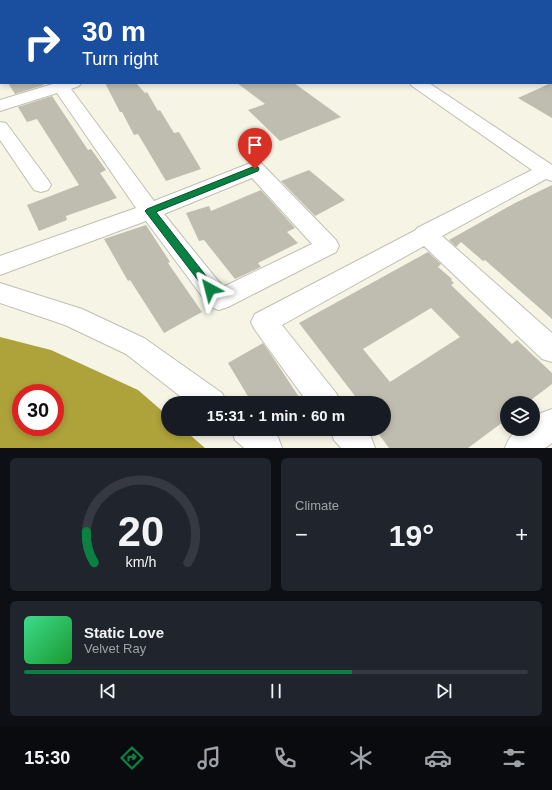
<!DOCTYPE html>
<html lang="en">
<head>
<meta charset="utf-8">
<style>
  body { margin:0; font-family:Arial,sans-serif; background:#20242c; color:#f1f3f6; height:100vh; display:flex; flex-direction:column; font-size:15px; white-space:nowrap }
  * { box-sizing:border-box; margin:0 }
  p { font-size:13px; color:#9ea1a6 }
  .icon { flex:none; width:22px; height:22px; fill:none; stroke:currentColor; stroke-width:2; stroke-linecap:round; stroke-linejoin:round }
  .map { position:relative; height:448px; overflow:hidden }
  .side { display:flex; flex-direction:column; gap:10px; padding:10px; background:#0d0f14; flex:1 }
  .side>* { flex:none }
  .banner { position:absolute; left:0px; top:0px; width:552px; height:84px; box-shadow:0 2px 6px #0003; background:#1a4fa0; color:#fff; overflow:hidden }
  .controls { position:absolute; left:500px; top:396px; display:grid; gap:8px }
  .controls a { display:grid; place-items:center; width:40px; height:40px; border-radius:50%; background:#171b24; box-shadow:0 2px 6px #0003; font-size:20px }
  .speed { position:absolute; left:12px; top:384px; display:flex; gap:8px; font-size:20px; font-weight:700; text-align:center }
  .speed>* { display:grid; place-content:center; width:52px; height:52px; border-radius:50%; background:#171b24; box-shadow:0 2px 6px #0003; line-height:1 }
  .speed .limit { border:6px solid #d22; background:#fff; color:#111 }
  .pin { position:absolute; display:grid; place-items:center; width:34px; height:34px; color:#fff; margin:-41px -17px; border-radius:50% 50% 50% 0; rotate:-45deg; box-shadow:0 0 4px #0007 }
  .pin .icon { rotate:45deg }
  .me { position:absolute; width:44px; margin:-22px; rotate:322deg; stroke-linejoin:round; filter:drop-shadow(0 0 3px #0008) }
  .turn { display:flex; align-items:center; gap:14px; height:84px; padding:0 16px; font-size:18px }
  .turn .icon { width:52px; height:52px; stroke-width:2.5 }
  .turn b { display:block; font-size:28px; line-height:34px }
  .big { font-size:30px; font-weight:700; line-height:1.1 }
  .side .card { flex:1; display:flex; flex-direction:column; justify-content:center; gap:6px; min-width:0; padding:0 14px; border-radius:6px; background:#20242c }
  .side .dial { align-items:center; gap:0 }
  .dial svg { height:104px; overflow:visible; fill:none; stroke:#363941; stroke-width:7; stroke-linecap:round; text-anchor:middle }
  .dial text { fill:#f1f3f6; stroke:none }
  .song { display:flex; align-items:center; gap:12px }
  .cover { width:48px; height:48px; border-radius:6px; background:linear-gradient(135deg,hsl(150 70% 55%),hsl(130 70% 35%)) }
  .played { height:4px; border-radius:2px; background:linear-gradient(90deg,#0b8043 65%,#363941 65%) }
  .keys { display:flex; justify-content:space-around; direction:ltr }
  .heat { display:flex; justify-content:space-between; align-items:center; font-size:22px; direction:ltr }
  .side .tiles { flex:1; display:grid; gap:10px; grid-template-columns:1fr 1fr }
  .card:last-child { grid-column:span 2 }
  .trip { position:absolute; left:161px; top:396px; width:230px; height:40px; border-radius:20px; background:#171b24; box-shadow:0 2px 6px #0003; font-weight:700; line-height:40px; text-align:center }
  .tabs { display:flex; height:64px; justify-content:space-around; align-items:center; background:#090b0e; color:#9ea1a6 }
  .tabs .icon { width:28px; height:28px }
  .tabs .current { color:#0b8043 }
  .tabs b { font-size:18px; color:#f1f3f6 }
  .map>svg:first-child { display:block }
  .water { fill:#aea23a; fill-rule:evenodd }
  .building { fill:#bfbdb0; fill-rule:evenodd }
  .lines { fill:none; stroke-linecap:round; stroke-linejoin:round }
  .minor-casing { stroke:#c0bfb1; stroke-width:2 }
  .minor { fill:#fff; fill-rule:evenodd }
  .route { fill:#0b8043; stroke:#07532c }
</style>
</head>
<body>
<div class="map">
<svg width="552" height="448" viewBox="0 0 552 448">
  <rect width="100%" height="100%" fill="#f5f4e5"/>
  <path class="water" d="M0,337l51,13 87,40 30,26v13h15l22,19h-205zM21,393h34v34h-34z"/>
  <path class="building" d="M552,82v36l-34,-20 33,-15z
    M8,83h35l1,2 -29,9z
    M105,83h31l9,10 2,-1 11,19 2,-1 14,23 5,-1 22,37 -35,12 -28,-47 -4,1 -12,-23h-2z
    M237,83h57l47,34 -61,24 -32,-31 17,-6z
    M52,96l36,54 3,-1 15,21 -6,3 17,25 -51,18 1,4 -28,11 -12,-26 52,-20 -42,-66 -10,3 -9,-15z
    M309,170l36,30 -30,16 -34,-35z
    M552,185v134l-67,-59 -2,1 -22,-19 -5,5 -7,-7 66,-37z
    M261,190l34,38 -8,4 11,11 -40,20 3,4 -26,12 -31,-39 -5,1 -13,-28 23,-7 2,5z
    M146,225l24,37 -2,1 34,49 -38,21 -34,-53 -2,1 -24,-42z
    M428,252l13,12 -3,3 14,12 -1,1 3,3 -3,2 61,59 5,-4 35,33v11l-25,19h-20v16l-39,29h-79l-14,-19h9v-26h-29l-3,-4 3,-3 -56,-73zM431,308l29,29 -70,45 -27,-33z
    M263,343l7,10 33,50h-51l-24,-40z"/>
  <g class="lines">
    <g class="minor-casing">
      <path id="minor" d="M63,0h17l-18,1z
        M275,0h14l1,1h-14z
        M322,0h18l-19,1z
        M513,0h15l1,1h-15z
        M552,44v10l-1,1v-10z
        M56,83h25l-2,3 -8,3 83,112 94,-37 7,-2 7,2 74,76 3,6 -3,6 -108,55 -9,3 -9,-3 -64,-86 -146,54v-19l136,-48 -79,-115 -57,18v-11zM252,178l60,66 -89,43 -59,-73z
        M410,83h19l123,82v16l-6,-2 -104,57 110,97v29l-10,-3 -118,-113 -142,79 54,68 5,10h-33l-53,-73 -4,-8 4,-8 161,-84 1,-2 115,-58 -120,-84z
        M0,122l6,1 42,57 3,5 -3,5 -7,2 -7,-2 -34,-50z
        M0,283l82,26 62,29 78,55 5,10h-38l-63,-49 -61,-29 -65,-22z
        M552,409v34l-7,5h-40c6,-16 11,-19 28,-19v-9l8,-7z
        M231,429h38l9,8 4,11h-38l-9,-8z
        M330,429h34l7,8 4,11h-34l-7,-8z"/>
    </g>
    <use href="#minor" class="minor"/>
  </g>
  <path class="route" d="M255,166l3,1 1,2 -1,2 -102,41 58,74 1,3 -1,3 -4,1 -3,-1 -62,-81 2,-2z"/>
</svg>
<div class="controls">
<a><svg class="icon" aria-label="layers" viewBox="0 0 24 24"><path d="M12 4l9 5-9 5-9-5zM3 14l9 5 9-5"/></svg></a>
</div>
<div class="speed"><div class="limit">30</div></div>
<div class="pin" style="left:255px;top:169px;background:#d93025"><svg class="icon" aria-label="arrive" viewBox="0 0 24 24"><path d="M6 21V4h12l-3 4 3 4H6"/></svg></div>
<svg class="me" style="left:210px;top:289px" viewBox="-20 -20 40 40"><path d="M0-17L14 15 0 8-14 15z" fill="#0b8043" stroke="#fff" stroke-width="4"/></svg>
<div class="trip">15:31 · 1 min · 60 m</div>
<div class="banner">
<div class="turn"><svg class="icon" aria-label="right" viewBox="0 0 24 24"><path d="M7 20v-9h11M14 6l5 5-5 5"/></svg><div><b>30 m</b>Turn right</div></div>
</div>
</div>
<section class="side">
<div class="tiles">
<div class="card dial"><svg viewBox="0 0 100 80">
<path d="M14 69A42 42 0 1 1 86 69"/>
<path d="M14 69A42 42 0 0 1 8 45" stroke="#0b8043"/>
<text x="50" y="56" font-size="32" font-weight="700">20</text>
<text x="50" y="72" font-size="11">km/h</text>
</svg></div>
<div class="card"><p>Climate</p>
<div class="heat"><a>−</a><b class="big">19°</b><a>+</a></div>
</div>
<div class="card">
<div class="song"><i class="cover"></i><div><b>Static Love</b><p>Velvet Ray</p></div></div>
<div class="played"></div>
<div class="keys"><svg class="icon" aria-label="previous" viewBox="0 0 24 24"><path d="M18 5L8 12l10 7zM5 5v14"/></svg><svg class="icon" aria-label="pause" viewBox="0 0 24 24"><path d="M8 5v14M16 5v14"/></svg><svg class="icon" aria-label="next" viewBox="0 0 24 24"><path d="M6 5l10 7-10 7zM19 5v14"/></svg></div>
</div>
</div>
</section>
<nav class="tabs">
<b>15:30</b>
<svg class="icon current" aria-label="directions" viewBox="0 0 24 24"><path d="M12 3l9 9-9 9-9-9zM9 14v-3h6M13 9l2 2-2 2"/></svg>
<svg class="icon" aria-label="music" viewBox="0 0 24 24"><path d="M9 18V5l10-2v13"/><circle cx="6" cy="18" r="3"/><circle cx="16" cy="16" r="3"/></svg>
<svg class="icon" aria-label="phone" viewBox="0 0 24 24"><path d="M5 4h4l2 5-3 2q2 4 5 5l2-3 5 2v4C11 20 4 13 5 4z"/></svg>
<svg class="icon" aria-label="climate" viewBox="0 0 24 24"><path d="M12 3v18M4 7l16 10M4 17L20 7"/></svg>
<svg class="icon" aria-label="car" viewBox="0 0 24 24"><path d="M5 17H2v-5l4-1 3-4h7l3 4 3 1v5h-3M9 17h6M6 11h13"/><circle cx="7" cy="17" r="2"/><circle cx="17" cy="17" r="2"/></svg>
<svg class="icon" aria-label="filters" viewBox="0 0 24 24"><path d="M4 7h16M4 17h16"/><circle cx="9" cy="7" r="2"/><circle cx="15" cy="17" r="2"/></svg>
</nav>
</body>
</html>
